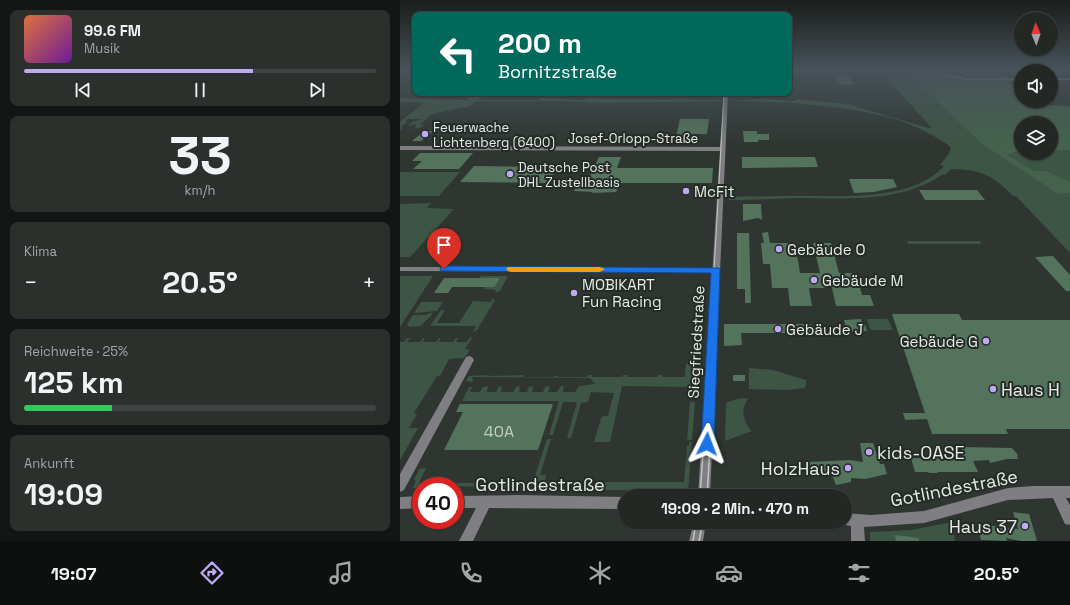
<!DOCTYPE html>
<html lang="de">
<head>
<meta charset="utf-8">
<style>
  body { margin:0; font-family:"Space Grotesk",sans-serif; background:#2b302d; color:#f1f3f6; height:100vh; display:flex; flex-direction:column; font-size:15px; white-space:nowrap }
  * { box-sizing:border-box; margin:0 }
  p { font-size:13px; color:#a3a6a7 }
  .icon { flex:none; width:22px; height:22px; fill:none; stroke:currentColor; stroke-width:2; stroke-linecap:round; stroke-linejoin:round }
  .map { position:relative; flex:1; overflow:hidden }
  .sheet { display:flex; flex-direction:column; gap:10px; padding:10px; background:#131614; width:400px }
  .sheet>* { flex:none }
  .top-card { position:absolute; left:12px; top:12px; width:380px; height:84px; border-radius:8px; box-shadow:0 1px 3px #0004,0 0 0 1px #404442; background:#00695c; color:#fff; overflow:hidden }
  .needle { width:26px; rotate:358deg }
  .fabs { position:absolute; left:614px; top:12px; display:grid; gap:8px }
  .fabs a { display:grid; place-items:center; width:44px; height:44px; border-radius:50%; background:#232825; box-shadow:0 1px 3px #0004,0 0 0 1px #404442; font-size:20px }
  .speed { position:absolute; left:12px; top:477px; display:flex; gap:8px; font-size:20px; font-weight:700; text-align:center }
  .speed>* { display:grid; place-content:center; width:52px; height:52px; border-radius:50%; background:#232825; box-shadow:0 1px 3px #0004,0 0 0 1px #404442; line-height:1 }
  .speed .limit { border:6px solid #d22; background:#fff; color:#111 }
  .pin { position:absolute; display:grid; place-items:center; width:34px; height:34px; color:#fff; margin:-41px -17px; border-radius:50% 50% 50% 0; rotate:-45deg; box-shadow:0 0 4px #0007 }
  .pin .icon { rotate:45deg }
  .me { position:absolute; width:44px; margin:-22px; rotate:3deg; stroke-linejoin:round; filter:drop-shadow(0 0 3px #0008) }
  .turn { display:flex; align-items:center; gap:14px; height:84px; padding:0 20px; font-size:18px }
  .turn .icon { width:52px; height:52px; stroke-width:2.5 }
  .turn b { display:block; font-size:28px; line-height:34px }
  .big { font-size:30px; font-weight:700; line-height:1.1 }
  .sheet .tile { flex:1; display:flex; flex-direction:column; justify-content:center; gap:6px; min-width:0; padding:0 14px; border-radius:8px; background:#2b302d }
  .sheet .dial { align-items:center; gap:0 }
  .dial b { font-size:52px; line-height:1 }
  .song { display:flex; align-items:center; gap:12px }
  .cover { width:48px; height:48px; border-radius:6px; background:linear-gradient(135deg,hsl(20 70% 55%),hsl(280 70% 35%)) }
  .played { height:4px; border-radius:2px; background:linear-gradient(90deg,#bfa9f4 65%,#404442 65%) }
  .keys { display:flex; justify-content:space-around; direction:ltr }
  .heat { display:flex; justify-content:space-between; align-items:center; font-size:22px; direction:ltr }
  .charge { height:6px; border-radius:3px; background:linear-gradient(90deg,#34c759 25%,#404442 0) }
  .trip { position:absolute; left:218px; top:489px; width:234px; height:40px; border-radius:20px; background:#232825; box-shadow:0 1px 3px #0004,0 0 0 1px #404442; font-weight:700; line-height:40px; text-align:center }
  .dock { display:flex; height:64px; justify-content:space-around; align-items:center; background:#0e100f; color:#a3a6a7 }
  .dock .icon { width:28px; height:28px }
  .dock .on { color:#bfa9f4 }
  .dock b { font-size:18px; color:#f1f3f6 }
  main { display:flex; flex:1; min-height:0 }
  .map>svg:first-child { display:block }
  .green { fill:#3d5544; fill-rule:evenodd }
  .forest { fill:#44624d }
  .building { fill:#53735c }
  .lines { fill:none; stroke-linecap:round; stroke-linejoin:round }
  .minor { fill:#7f7e82; fill-rule:evenodd }
  .tertiary { fill:#7f7e82; fill-rule:evenodd }
  .tram-far1 { stroke:#c2c7c3; stroke-width:1 }
  .tram { stroke:#c2c7c3; stroke-width:1.5 }
  .route { fill:#1a73e8; stroke:#114b97 }
  .slow { fill:#f59e0b }
  .poi-dot { fill:#bfa9f4; stroke:#252c27; stroke-width:1.5 }
  .labels { text-anchor:middle; dominant-baseline:central; stroke-width:4; stroke-linejoin:round; paint-order:stroke }
  .far-poi-label { font-size:13px; fill:#e6ebe7; stroke:#252c27; text-anchor:start }
  .far-street-label { font-size:13px; fill:#e6ebe7; stroke:#252c27 }
  .poi-label { font-size:15px; fill:#e6ebe7; stroke:#252c27; text-anchor:start }
  .street-label { font-size:15px; fill:#e6ebe7; stroke:#252c27 }
  .near-number-label { font-size:16px; fill:#c1cdc4 }
  .near-poi-label { font-size:18px; fill:#e6ebe7; stroke:#252c27; text-anchor:start }
  .near-street-label { font-size:18px; fill:#e6ebe7; stroke:#252c27 }
</style>
</head>
<body>
<main>
<section class="sheet">
<div class="tile">
<div class="song"><i class="cover"></i><div><b>99.6 FM</b><p>Musik</p></div></div>
<div class="played"></div>
<div class="keys"><svg class="icon" aria-label="previous" viewBox="0 0 24 24"><path d="M18 5L8 12l10 7zM5 5v14"/></svg><svg class="icon" aria-label="pause" viewBox="0 0 24 24"><path d="M8 5v14M16 5v14"/></svg><svg class="icon" aria-label="next" viewBox="0 0 24 24"><path d="M6 5l10 7-10 7zM19 5v14"/></svg></div>
</div>
<div class="tile dial"><b>33</b><p>km/h</p></div>
<div class="tile"><p>Klima</p>
<div class="heat"><a>−</a><b class="big">20.5°</b><a>+</a></div>
</div>
<div class="tile"><p>Reichweite · 25%</p><b class="big">125 km</b><div class="charge"></div></div>
<div class="tile"><p>Ankunft</p><b class="big">19:09</b></div>
</section>
<div class="map">
<svg width="670" height="541" viewBox="0 0 670 541">
  <rect width="100%" height="100%" fill="#2f3631"/>
  <path class="green" d="M478,69h14l7,6h13l-6,-6 115,22v10h14l5,4 30,1v147l-54,-57h-3c-21,-22 -32,-26 -62,-27l-6,6 -2,-1c-43,30 -99,24 -148,24 -22,1 -45,2 -66,2v-3c26,-1 51,-1 77,-1 41,0 108,4 138,-30l-4,-1 8,-10 3,-7c-6,-6 -15,-11 -23,-15 -25,-14 -53,-20 -81,-24 -40,-6 -75,-8 -116,-8l30,-2 35,2v-2l51,5 81,24h4zM621,123h30v30h-30z
    M51,93h34l-7,7h61l2,-2 44,2 1,-2c46,3 88,0 132,2l1,1 -112,2 -47,-2h-84l-7,6 -9,1 -28,6 -11,10 3,1 -4,3h-5l1,-4 -8,2 4,-4 12,-3h-17l-2,3h3l-7,4 1,3 -2,1v-8l25,-20h-25v-4l66,2 5,-5h-18l1,-2z
    M0,172h60l-21,24h-39z
    M0,203l1,1 30,-1 -4,5 27,1 -44,48h-10z
    M507,241h73l1,3h-73z
    M0,276h33l-33,51z
    M81,276h27l-8,15 -5,2 1,-3 -12,-1 1,-2h10l5,-9h-20z
    M93,298l2,2 -18,30 -4,2 3,-6h-46l11,-16h4l-8,13h22l14,-22 18,1z
    M21,302h22l-6,9 -23,2z
    M30,313h3c-3,5 -8,8 -12,13l-12,1 -2,-3 6,-9h13z
    M468,319h19l2,2 3,8 -1,1h-19l-2,-1 -3,-9z
    M70,337l2,1 -7,11 5,1 -6,8 -15,1 -9,17h-3l-23,37 3,1 -8,14h9l-18,32v-118h4l3,-4h3l-3,4h13l3,-4h2l-2,4h13l3,-4h2l-2,4h14l3,-4h2l-2,4h11z
    M286,363l11,5 -1,19 -5,3v-3l-69,-1 -12,56h-16l7,-24 3,-2h4l6,-23 -23,-1 -3,10 -7,1 -10,35h-4l10,-36h-14l-10,33h-4l10,-34h-97l7,-14h3l-2,5h10l3,-5 5,-1 -1,6h9l2,-5 4,-1 -1,6h12l3,-5 4,-1 -1,6h8l2,-5 4,-1 -1,6h11l2,-5 5,-1 -2,6h9l4,-6h3l-1,6h12l4,-6 16,-2 -5,-6 -118,-1 1,5 -7,-1 3,-5 20,-1v1l35,-1 -1,2h30l5,-2v2h29l1,-2h4v2h31v-2h4v2h30l1,-2h4v2h23z
    M349,368l24,2 33,10v6l-1,2 -18,2 -38,-1z
    M347,398l1,1c-8,10 -5,23 4,32l-27,10 1,-38 11,-4z
    M290,402h5l-3,38h-5z
    M147,439h4l-11,36h6l-1,6h22l-1,3 -29,1 -2,-9z
    M289,442h3l-4,48h-84l1,-8h79l3,-36h2z
    M26,468l-7,15h99l-1,4 -96,-1v2h-8l3,-7 -2,-1 5,-11z
    M552,522l3,19h-85v-9l41,-2z"/>
  <path class="forest" d="M505,69h11l52,10 53,1v2h-13l13,9v10h14l5,4 30,1v44h-19v-27h-30v27l-14,5 27,16h12l24,11v11l-12,1 -77,-51 -47,-45 -22,-17 5,-1z
    M521,69h41l3,2h8l-3,-2h32l-3,2 3,3 6,3 -2,1 -46,-1z"/>
  <path class="building" d="M434,74h13l7,10 -13,1z
    M280,119h29l-2,15h-16l-1,7h-15z
    M24,131h9l-12,10h-9z
    M343,131h14v3h12v6h-11v2h-14z
    M20,153h53l-14,16h-46l9,-8h-10z
    M199,157h22l-4,11h96l-1,15h-92l-4,9 -24,1 1,-1 -19,-1 4,-7h6l3,-6h2z
    M342,157h73l3,10 -76,1z
    M74,166l72,1 -2,3h12l-5,8h3l-3,5 -91,-1z
    M449,179h44l4,8 -23,5 -20,1z
    M519,190h58l8,10h-60z
    M343,204h18l1,16 -4,-2 -15,3z
    M368,232l2,11h25l5,30h20l-7,-30h18l8,30h17l6,22h8l4,11h-38l-4,-18h-23l3,18h-22l-2,-18h-16l-2,-24h-7l-2,-21h3l-2,-10z
    M337,233h12l2,70h-6v-14h-8z
    M653,256l17,19v16h-4l-31,-34z
    M44,278h56l-5,9h-43l-4,6h-14z
    M492,314h67l3,6h108v109h-64l2,5h-76l-5,-15 -22,1 -2,-7h22z
    M461,319l1,5h3l2,7 -20,1 -3,-12z
    M324,324h86l4,3 1,4 -3,2h-71l1,12 -18,1z
    M333,375h12v6h-12z
    M60,404h93l-15,46h-94l19,-38h-7z
    M460,443h13l7,21h4l3,10 -22,5 -14,-1v4l-15,3 -4,-10 -22,-2 -1,-11 41,-2 13,2z
    M562,447l50,1 6,7 -1,1 1,3h-11l-17,4 -1,-3 -16,1 5,11h-41l1,1h-9l-1,-1h-13l-4,-14 52,1z
    M613,512l16,2 8,27h-16l-15,-3 1,3 -26,-1 -4,-16 41,5z
    M495,535l24,3v3h-23z"/>
  <g class="lines">
    <path class="minor" d="M0,267l316,1 4,2 -4,2 -316,-1z
      M69,356l3,1 2,3 -70,130 -4,2v-18l66,-117z
      M633,486h37v12h-4l4,7v20l-5,-1 -12,-26 -45,2 -84,23 -60,4 1,14h-14v-15l-6,-1 -5,-3h5v-9l26,2 53,-4 84,-23z
      M118,495l107,2v12l-136,-1 -16,33h-14l17,-33h-21v-12z
      M21,496v12l-21,1v-12z"/>
    <path class="tertiary" d="M324,93h4l-18,403h-12l22,-345 -320,-1v-4l320,1z
      M294,522h12l-3,19h-14z"/>
    <path class="tram-far1" d="M517,69l49,10h55
      M651,79h19
      M307,397l17,-304
      M313,397v-8"/>
    <path class="tram" d="M300,496l7,-100
      M307,496l6,-100
      M293,541l3,-19
      M299,541l4,-19"/>
  </g>
  <linearGradient id="sky" x2="0" y2="1"><stop stop-color="#1a1e1b"/><stop offset="0.48" stop-color="#47525a"/><stop offset="1" stop-color="#47525a" stop-opacity="0"/></linearGradient>
  <rect width="670" height="144" fill="url(#sky)"/>
  <path class="route" d="M44,266l275,2 1,2 -6,174 -2,4 -5,1 -4,-1 -2,-4 10,-171 -270,-2 -1,-2 1,-2z"/>
  <path class="slow" d="M108,267h92l5,2 -5,3h-89l-3,-1 -2,-2z"/>
  <g class="poi-dot">
    <circle cx="25" cy="134" r="4"/>
    <circle cx="110" cy="174" r="4"/>
    <circle cx="286" cy="191" r="4"/>
    <circle cx="379" cy="249" r="4"/>
    <circle cx="414" cy="280" r="4"/>
    <circle cx="174" cy="293" r="4"/>
    <circle cx="378" cy="329" r="4"/>
    <circle cx="586" cy="341" r="4"/>
    <circle cx="593" cy="389" r="4"/>
    <circle cx="469" cy="452" r="4"/>
    <circle cx="448" cy="468" r="4"/>
    <circle cx="625" cy="526" r="4"/>
  </g>
  <g class="labels">
    <g class="far-poi-label">
      <text x="33" y="127">Feuerwache<tspan x="33" dy="15">Lichtenberg (6400)</tspan></text>
      <text x="118" y="167">Deutsche Post<tspan x="118" dy="15">DHL Zustellbasis</tspan></text>
    </g>
    <g class="far-street-label">
      <text x="233" y="138">Josef-Orlopp-Straße</text>
    </g>
    <g class="poi-label">
      <text x="294" y="191">McFit</text>
      <text x="387" y="249">Gebäude O</text>
      <text x="422" y="280">Gebäude M</text>
      <text x="182" y="284">MOBIKART<tspan x="182" dy="17">Fun Racing</tspan></text>
      <text x="386" y="329">Gebäude J</text>
      <text x="578" y="341" text-anchor="end">Gebäude G</text>
    </g>
    <g class="street-label">
      <text transform="translate(296 342) rotate(-87)">Siegfriedstraße</text>
    </g>
    <g class="near-number-label">
      <text x="99" y="431">40A</text>
    </g>
    <g class="near-poi-label">
      <text x="601" y="389">Haus H</text>
      <text x="477" y="452">kids-OASE</text>
      <text x="440" y="468" text-anchor="end">HolzHaus</text>
      <text x="617" y="526" text-anchor="end">Haus 37</text>
    </g>
    <g class="near-street-label">
      <text x="140" y="484">Gotlindestraße</text>
      <text transform="translate(554 488) rotate(-11)">Gotlindestraße</text>
    </g>
  </g>
</svg>
<div class="fabs">
<a><svg class="needle" viewBox="-14 -14 28 28"><path d="M0-13l5 13h-10z" fill="#e53935"/><path d="M0 13l5-13h-10z" fill="#a3a6a7"/></svg></a>
<a><svg class="icon" aria-label="sound" viewBox="0 0 24 24"><path d="M4 9h4l5-4v14l-5-4H4zM17 9q2 3 0 6"/></svg></a>
<a><svg class="icon" aria-label="layers" viewBox="0 0 24 24"><path d="M12 4l9 5-9 5-9-5zM3 14l9 5 9-5"/></svg></a>
</div>
<div class="speed"><div class="limit">40</div></div>
<div class="pin" style="left:44px;top:269px;background:#d93025"><svg class="icon" aria-label="arrive" viewBox="0 0 24 24"><path d="M6 21V4h12l-3 4 3 4H6"/></svg></div>
<svg class="me" style="left:307px;top:444px" viewBox="-20 -20 40 40"><path d="M0-17L14 15 0 8-14 15z" fill="#1a73e8" stroke="#fff" stroke-width="4"/></svg>
<div class="trip">19:09 · 2 Min. · 470 m</div>
<div class="top-card">
<div class="turn"><svg class="icon" aria-label="left" viewBox="0 0 24 24"><path d="M17 20v-9H6M10 6l-5 5 5 5"/></svg><div><b>200 m</b>Bornitzstraße</div></div>
</div>
</div>
</main>
<nav class="dock">
<b>19:07</b>
<svg class="icon on" aria-label="directions" viewBox="0 0 24 24"><path d="M12 3l9 9-9 9-9-9zM9 14v-3h6M13 9l2 2-2 2"/></svg>
<svg class="icon" aria-label="music" viewBox="0 0 24 24"><path d="M9 18V5l10-2v13"/><circle cx="6" cy="18" r="3"/><circle cx="16" cy="16" r="3"/></svg>
<svg class="icon" aria-label="phone" viewBox="0 0 24 24"><path d="M5 4h4l2 5-3 2q2 4 5 5l2-3 5 2v4C11 20 4 13 5 4z"/></svg>
<svg class="icon" aria-label="climate" viewBox="0 0 24 24"><path d="M12 3v18M4 7l16 10M4 17L20 7"/></svg>
<svg class="icon" aria-label="car" viewBox="0 0 24 24"><path d="M5 17H2v-5l4-1 3-4h7l3 4 3 1v5h-3M9 17h6M6 11h13"/><circle cx="7" cy="17" r="2"/><circle cx="17" cy="17" r="2"/></svg>
<svg class="icon" aria-label="filters" viewBox="0 0 24 24"><path d="M4 7h16M4 17h16"/><circle cx="9" cy="7" r="2"/><circle cx="15" cy="17" r="2"/></svg>
<b>20.5°</b>
</nav>
</body>
</html>
